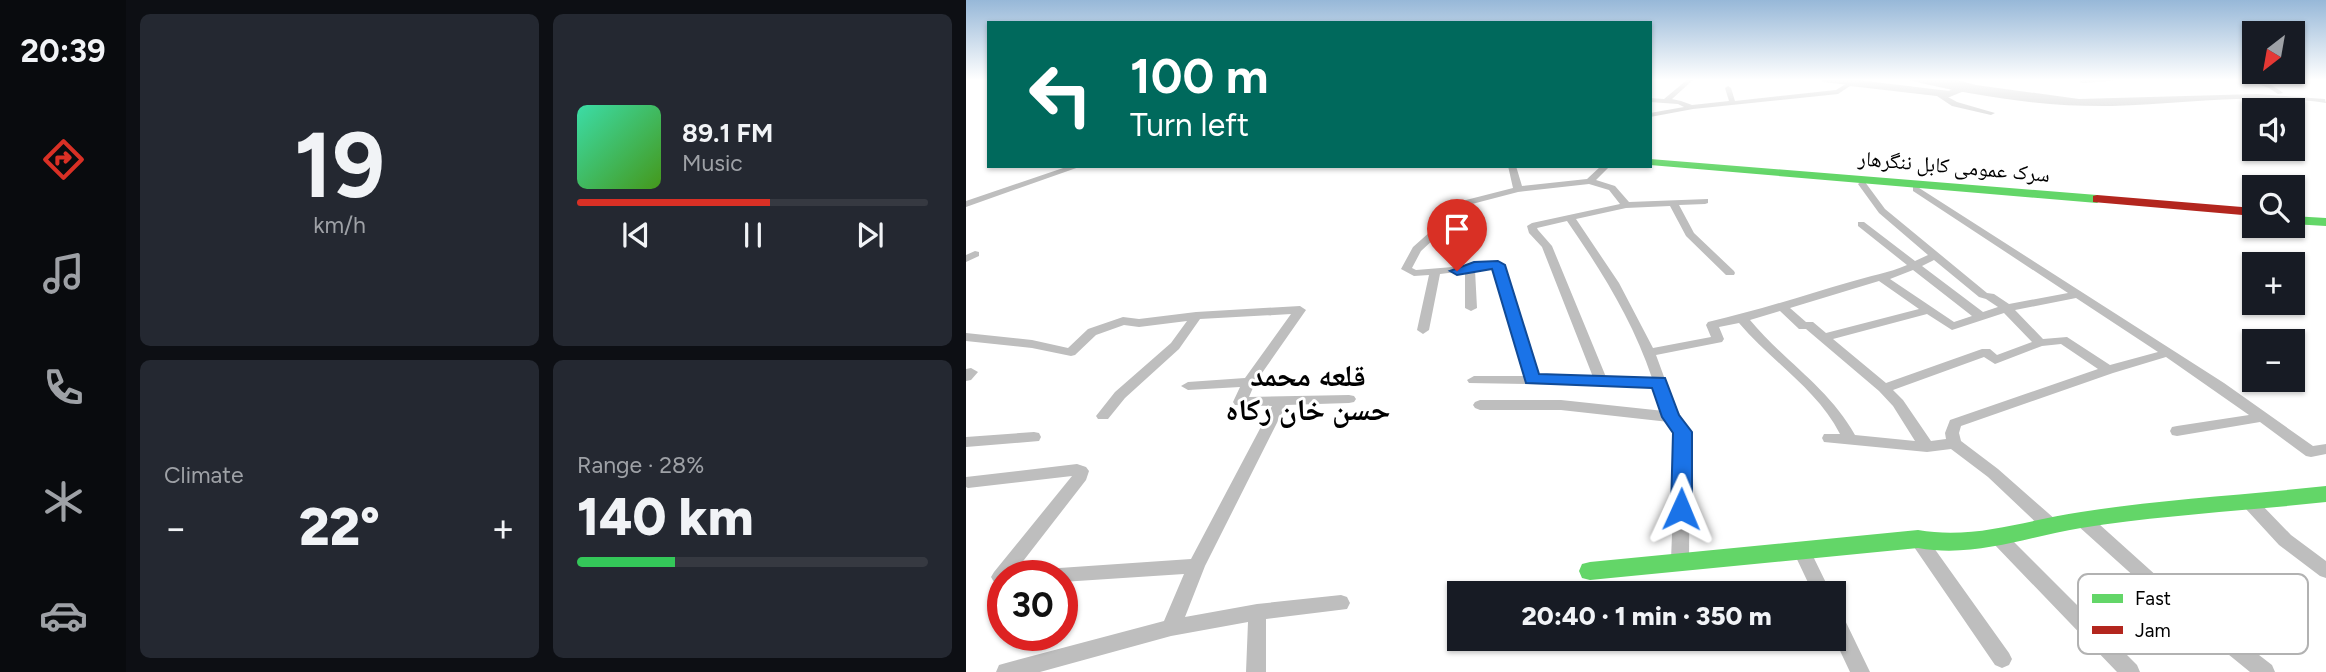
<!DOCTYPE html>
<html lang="en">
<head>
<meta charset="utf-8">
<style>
  body { margin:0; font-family:Figtree,"Noto Naskh Arabic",sans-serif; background:#242831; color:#f1f3f6; height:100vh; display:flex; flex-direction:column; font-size:26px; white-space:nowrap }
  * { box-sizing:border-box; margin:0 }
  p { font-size:23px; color:#9ea1a6 }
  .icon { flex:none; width:38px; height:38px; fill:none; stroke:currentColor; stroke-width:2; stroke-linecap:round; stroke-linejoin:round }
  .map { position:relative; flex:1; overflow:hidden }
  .details { display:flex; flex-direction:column; gap:14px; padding:14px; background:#0d0f14; width:840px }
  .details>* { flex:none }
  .top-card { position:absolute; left:21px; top:21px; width:665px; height:147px; border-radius:0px; box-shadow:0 2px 5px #0004; background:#00695c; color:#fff; overflow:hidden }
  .needle { width:46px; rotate:211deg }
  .tools { position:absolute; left:1276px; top:21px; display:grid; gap:14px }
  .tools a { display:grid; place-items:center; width:63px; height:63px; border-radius:0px; background:#171b24; box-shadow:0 2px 5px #0004; font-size:35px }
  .speed { position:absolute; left:21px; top:560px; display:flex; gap:14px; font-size:35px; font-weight:700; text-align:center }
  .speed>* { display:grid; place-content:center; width:91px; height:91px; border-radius:50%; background:#171b24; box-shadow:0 2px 5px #0004; line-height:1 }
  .speed .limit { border:10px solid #d22; background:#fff; color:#111 }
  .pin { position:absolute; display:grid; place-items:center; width:60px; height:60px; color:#fff; margin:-72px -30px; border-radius:50% 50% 50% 0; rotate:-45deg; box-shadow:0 0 7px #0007 }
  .pin .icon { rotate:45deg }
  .me { position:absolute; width:77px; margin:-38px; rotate:1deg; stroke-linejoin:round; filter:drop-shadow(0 0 5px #0008) }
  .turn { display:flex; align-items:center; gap:24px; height:147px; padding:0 28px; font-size:32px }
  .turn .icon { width:91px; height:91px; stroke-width:2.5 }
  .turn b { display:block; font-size:49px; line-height:60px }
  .big { font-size:52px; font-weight:800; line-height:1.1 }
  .details .tile { flex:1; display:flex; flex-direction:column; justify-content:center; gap:10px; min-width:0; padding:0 24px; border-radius:10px; background:#242831 }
  .details .dial { align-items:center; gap:0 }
  .dial b { font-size:91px; line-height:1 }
  .song { display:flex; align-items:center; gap:21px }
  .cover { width:84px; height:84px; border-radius:10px; background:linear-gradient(135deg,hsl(160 70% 55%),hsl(100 70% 35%)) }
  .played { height:7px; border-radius:4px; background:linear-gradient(90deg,#d93025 55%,#363941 55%) }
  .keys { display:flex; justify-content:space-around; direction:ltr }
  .heat { display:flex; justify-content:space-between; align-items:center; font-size:38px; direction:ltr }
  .charge { height:10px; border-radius:5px; background:linear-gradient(90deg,#34c759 28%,#363941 0) }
  .details .tiles { flex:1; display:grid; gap:14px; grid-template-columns:repeat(2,1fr) }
  .trip { position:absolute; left:481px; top:581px; width:399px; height:70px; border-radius:0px; background:#171b24; box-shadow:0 2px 5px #0004; font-weight:800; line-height:70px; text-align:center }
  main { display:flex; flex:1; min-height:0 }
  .tabs { display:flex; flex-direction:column; width:126px; justify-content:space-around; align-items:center; background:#090b0e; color:#9ea1a6 }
  .tabs .icon { width:49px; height:49px }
  .tabs .selected { color:#d93025 }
  .tabs b { font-size:32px; color:#f1f3f6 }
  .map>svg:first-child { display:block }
  .water { fill:#bfbfbf }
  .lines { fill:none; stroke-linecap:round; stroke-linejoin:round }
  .canal { stroke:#bfbfbf; stroke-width:6 }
  .street { fill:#bebebe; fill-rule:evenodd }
  .fast { fill:#63d668; fill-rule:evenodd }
  .jam { fill:#b3261e; fill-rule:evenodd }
  .route { fill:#1a73e8; stroke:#114b97; stroke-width:2 }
  .labels { text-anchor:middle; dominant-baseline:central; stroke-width:6; stroke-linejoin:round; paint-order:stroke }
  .far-street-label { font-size:21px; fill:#000; stroke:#fff }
  .quarter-label { font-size:30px; font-weight:bold; fill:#000; stroke:#fff }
  .key { fill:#fff; stroke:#b2b2b2; stroke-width:2 }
  .key-label { font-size:19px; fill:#000 }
</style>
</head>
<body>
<main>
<nav class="tabs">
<b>20:39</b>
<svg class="icon selected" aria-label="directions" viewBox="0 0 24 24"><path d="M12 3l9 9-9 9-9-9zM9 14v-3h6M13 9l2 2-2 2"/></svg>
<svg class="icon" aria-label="music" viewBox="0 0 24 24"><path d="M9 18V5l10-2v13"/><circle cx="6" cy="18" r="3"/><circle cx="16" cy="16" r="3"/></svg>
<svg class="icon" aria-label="phone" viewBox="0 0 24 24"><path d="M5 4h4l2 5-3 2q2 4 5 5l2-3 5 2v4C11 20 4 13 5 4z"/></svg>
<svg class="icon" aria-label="climate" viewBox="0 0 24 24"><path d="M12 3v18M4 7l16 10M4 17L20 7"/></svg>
<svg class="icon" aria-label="car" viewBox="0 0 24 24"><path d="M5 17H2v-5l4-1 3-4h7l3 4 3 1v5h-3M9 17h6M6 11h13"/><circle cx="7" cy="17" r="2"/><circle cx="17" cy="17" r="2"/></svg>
</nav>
<section class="details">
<div class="tiles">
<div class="tile dial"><b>19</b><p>km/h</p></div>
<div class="tile">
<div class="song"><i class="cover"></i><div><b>89.1 FM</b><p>Music</p></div></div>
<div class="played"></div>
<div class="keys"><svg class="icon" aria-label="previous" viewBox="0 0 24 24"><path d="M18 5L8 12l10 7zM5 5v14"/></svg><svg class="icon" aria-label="pause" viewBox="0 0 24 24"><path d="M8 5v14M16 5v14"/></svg><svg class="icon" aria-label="next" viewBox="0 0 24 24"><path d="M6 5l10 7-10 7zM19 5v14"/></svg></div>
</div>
<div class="tile"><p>Climate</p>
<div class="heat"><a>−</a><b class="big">22°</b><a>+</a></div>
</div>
<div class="tile"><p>Range · 28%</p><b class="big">140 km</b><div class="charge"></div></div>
</div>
</section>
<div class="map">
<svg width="1360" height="672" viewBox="0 0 1360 672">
  <rect width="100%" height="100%" fill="#fff"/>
  <path class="water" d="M939,79h48l23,6 103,14 178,-5 68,5 1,4c-71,-11 -143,1 -214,3 -69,1 -140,-10 -207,-27z"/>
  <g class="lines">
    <path class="canal" d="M858,79l125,15 17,-7"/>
    <path class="street" d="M722,79h6l-22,20 9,2 11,4 37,-4 -4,-13 3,-2 3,2 4,13 101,-11 13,-8 90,10 18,10 38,11 -4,2 -39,-9 -15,-10 -87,-10 -12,8 -145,15 -43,8v-4l34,-6 -6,-3 -28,-2v-4l14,1z
      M1122,79h26l-3,2 -29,2 -3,-2z
      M1278,79c14,-1 29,5 39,14l-5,1 -9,-6z
      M103,166h13l-116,41v-6z
      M542,166h8l6,20 65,-7 14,-13h9l-14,14 19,6 14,16 79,-3v4l-3,1 -26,1 15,28 40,38 1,2 -1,2h-8l-40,-39 -16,-30 -44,2 -50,11 43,64 34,65 58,-11 -5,-12 2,-3c48,-11 94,-26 142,-40 19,-6 39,-9 57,-17l-49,-39v-4h6l51,39 13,-6 -49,-42 -21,-29 4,-3 3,1 20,27 102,84 7,1 15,10 59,-11 -155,-102v-4l3,-1 308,197 89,63 13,-2v10l-15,3 -5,-1 -46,-34 -83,14 -5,-1 -2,-4 2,-4 5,-1 72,-11 -83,-58 -53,16 -152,53 -2,7 2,8 37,28 58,51 2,5 -2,5 -6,2 -6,-2 -56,-53 -37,-28 -24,3 -103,-10 -2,-4 2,-4h16c-23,-45 -69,-73 -101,-111l-20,4 5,12 -2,3 -66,13 18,49 16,28 -1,128 -3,5 -6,2 -6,-2 -3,-5 5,-128 -7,-10 -108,-12h-81l-5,-2 -2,-3 2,-3 5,-2h81l103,11 -10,-25 -185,-3 -2,-3 7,-4h51l-31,-107 -19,1 2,38 -6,3 -6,-3v-37l-25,3 -11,56 -6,4 -6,-4 12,-55 -15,1 -13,-7 12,-22 53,-47 47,-12zM623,184l20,6 11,14 -88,19 -5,3 2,7 13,14 51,130 -55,-1 -36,-113 -86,7 -4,-2 9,-17 51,-47 46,-12zM601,221c34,49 66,100 85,157l-46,-1 -54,-131 -14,-16 -1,-2zM968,260l45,37 7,2 12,8 -15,5 -61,-46zM947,270l59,46 -18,6 -64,-43zM913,281l40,28 -93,24 -13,-11h-7l-16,-14zM1110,298l82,54 -48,13 -43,-28 -24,2 -28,-29zM814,311l19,18h7l73,62 14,15 22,35 -60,-6c-26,-47 -71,-74 -105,-115zM1038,313l28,29 -35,13 -7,-6h-8l-96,34 -53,-44 94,-25 25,16zM1095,344l37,25 -148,51 -5,13 1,6 -15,2 -28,-41 -10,-10 91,-33 11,7 47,-18z
      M9,251l4,1v4l-13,6v-7z
      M334,306l6,4 -51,73 -6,14 100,-2 5,1 2,3 -2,3 -5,1 -63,2 -81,161 -20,51 72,-13 84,-9 6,2 3,6 -3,6 -81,10v53h-20l2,-50 -77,14 -131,36h-44l3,-7 7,-2 158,-42 20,-47 -122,8v-6h-59v8l-9,-2 -3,-5 3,-5 78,-96 -104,12 -2,-1v-10l111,-13 9,3 3,4 -3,9 -69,89 13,1 161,-11 81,-153 -37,-1 -2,-3 7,-15 -52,3 -7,-4 7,-4 57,-4 46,-64 -91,5 -21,30 -54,49 -17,21h-10l-2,-3 19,-24 56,-49 16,-22 -48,6 -15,-2 -28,10 -21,20 -4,1 -39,-8 -66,-7v-8l66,7 36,8 20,-19 35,-12 16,2 57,-7z
      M5,368l7,4 -7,8 -5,1v-12z
      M68,432l5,1 2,4 -2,4 -73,6v-10z
      M1285,498l6,2 34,35 35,26v17l-6,-2 -41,-31 -34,-37 -2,-4 2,-4z
      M1117,514l6,1 70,63 113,87 3,7h-25l-103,-84 -70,-63 -2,-5 2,-5z
      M1032,530l6,2 133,133 3,7h-23l-125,-130 -2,-5 2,-5z
      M952,532l6,2 85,119 3,6 -3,6 -7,3 -7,-3 -83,-121 -2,-5 2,-5z
      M837,546l6,2 22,45h-18l-19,-40 3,-5z
      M868,610l7,2 29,60h-20l-16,-34z"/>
    <path class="fast" d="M684,159l447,36 6,4 -6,4 -447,-38z
      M1326,216l34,2v8l-34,-2z
      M1360,486v16c-81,9 -164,13 -245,26 -55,9 -106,30 -163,20l-328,32 -8,-2 -3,-7 3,-7 8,-2 328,-32c57,10 108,-10 163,-18 81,-13 164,-17 245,-26z"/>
    <path class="jam" d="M1131,195l157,13v8l-161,-14v-6z"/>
  </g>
  <linearGradient id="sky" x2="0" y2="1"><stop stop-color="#97b8d8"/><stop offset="0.46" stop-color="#fff"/><stop offset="1" stop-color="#fff" stop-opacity="0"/></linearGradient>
  <rect width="1360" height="173" fill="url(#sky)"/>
  <path class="route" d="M532,261l7,4 34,109 126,4 14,37 13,17v77l-4,6 -7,2 -7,-2 -3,-6 2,-76 -11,-16 -10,-29 -126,-5 -34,-114 -35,6 -7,-4 24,-9z"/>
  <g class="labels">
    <g class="far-street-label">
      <text transform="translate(988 166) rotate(5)">سرک عمومی کابل ننگرهار</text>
    </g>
    <g class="quarter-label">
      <text x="342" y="375">قلعه محمد<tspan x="342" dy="34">حسن خان رکاه</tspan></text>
    </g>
  </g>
  <rect x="1112" y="574" width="230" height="80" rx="10" class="key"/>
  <rect x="1126" y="594" width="31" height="9" fill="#63d668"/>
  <rect x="1126" y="626" width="31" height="8" fill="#b3261e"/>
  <g class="key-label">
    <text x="1169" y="605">Fast</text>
    <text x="1169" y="637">Jam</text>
  </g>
</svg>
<div class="tools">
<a><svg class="needle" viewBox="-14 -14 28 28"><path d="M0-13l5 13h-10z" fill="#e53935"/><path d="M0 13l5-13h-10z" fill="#9ea1a6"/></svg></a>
<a><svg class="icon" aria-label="sound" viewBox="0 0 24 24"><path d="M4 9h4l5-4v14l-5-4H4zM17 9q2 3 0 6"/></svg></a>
<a><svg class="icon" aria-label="search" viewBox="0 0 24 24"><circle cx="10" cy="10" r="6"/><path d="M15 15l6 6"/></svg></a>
<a>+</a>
<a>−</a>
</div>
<div class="speed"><div class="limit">30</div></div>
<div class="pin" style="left:491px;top:271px;background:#d93025"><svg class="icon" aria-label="arrive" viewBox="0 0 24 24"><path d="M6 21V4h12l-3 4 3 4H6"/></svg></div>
<svg class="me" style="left:715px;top:509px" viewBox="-20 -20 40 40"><path d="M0-17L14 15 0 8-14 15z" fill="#1a73e8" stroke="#fff" stroke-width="4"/></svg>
<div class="trip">20:40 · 1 min · 350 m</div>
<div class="top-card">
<div class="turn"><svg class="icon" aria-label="left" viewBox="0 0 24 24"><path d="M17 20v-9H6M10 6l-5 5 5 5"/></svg><div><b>100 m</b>Turn left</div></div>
</div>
</div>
</main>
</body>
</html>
